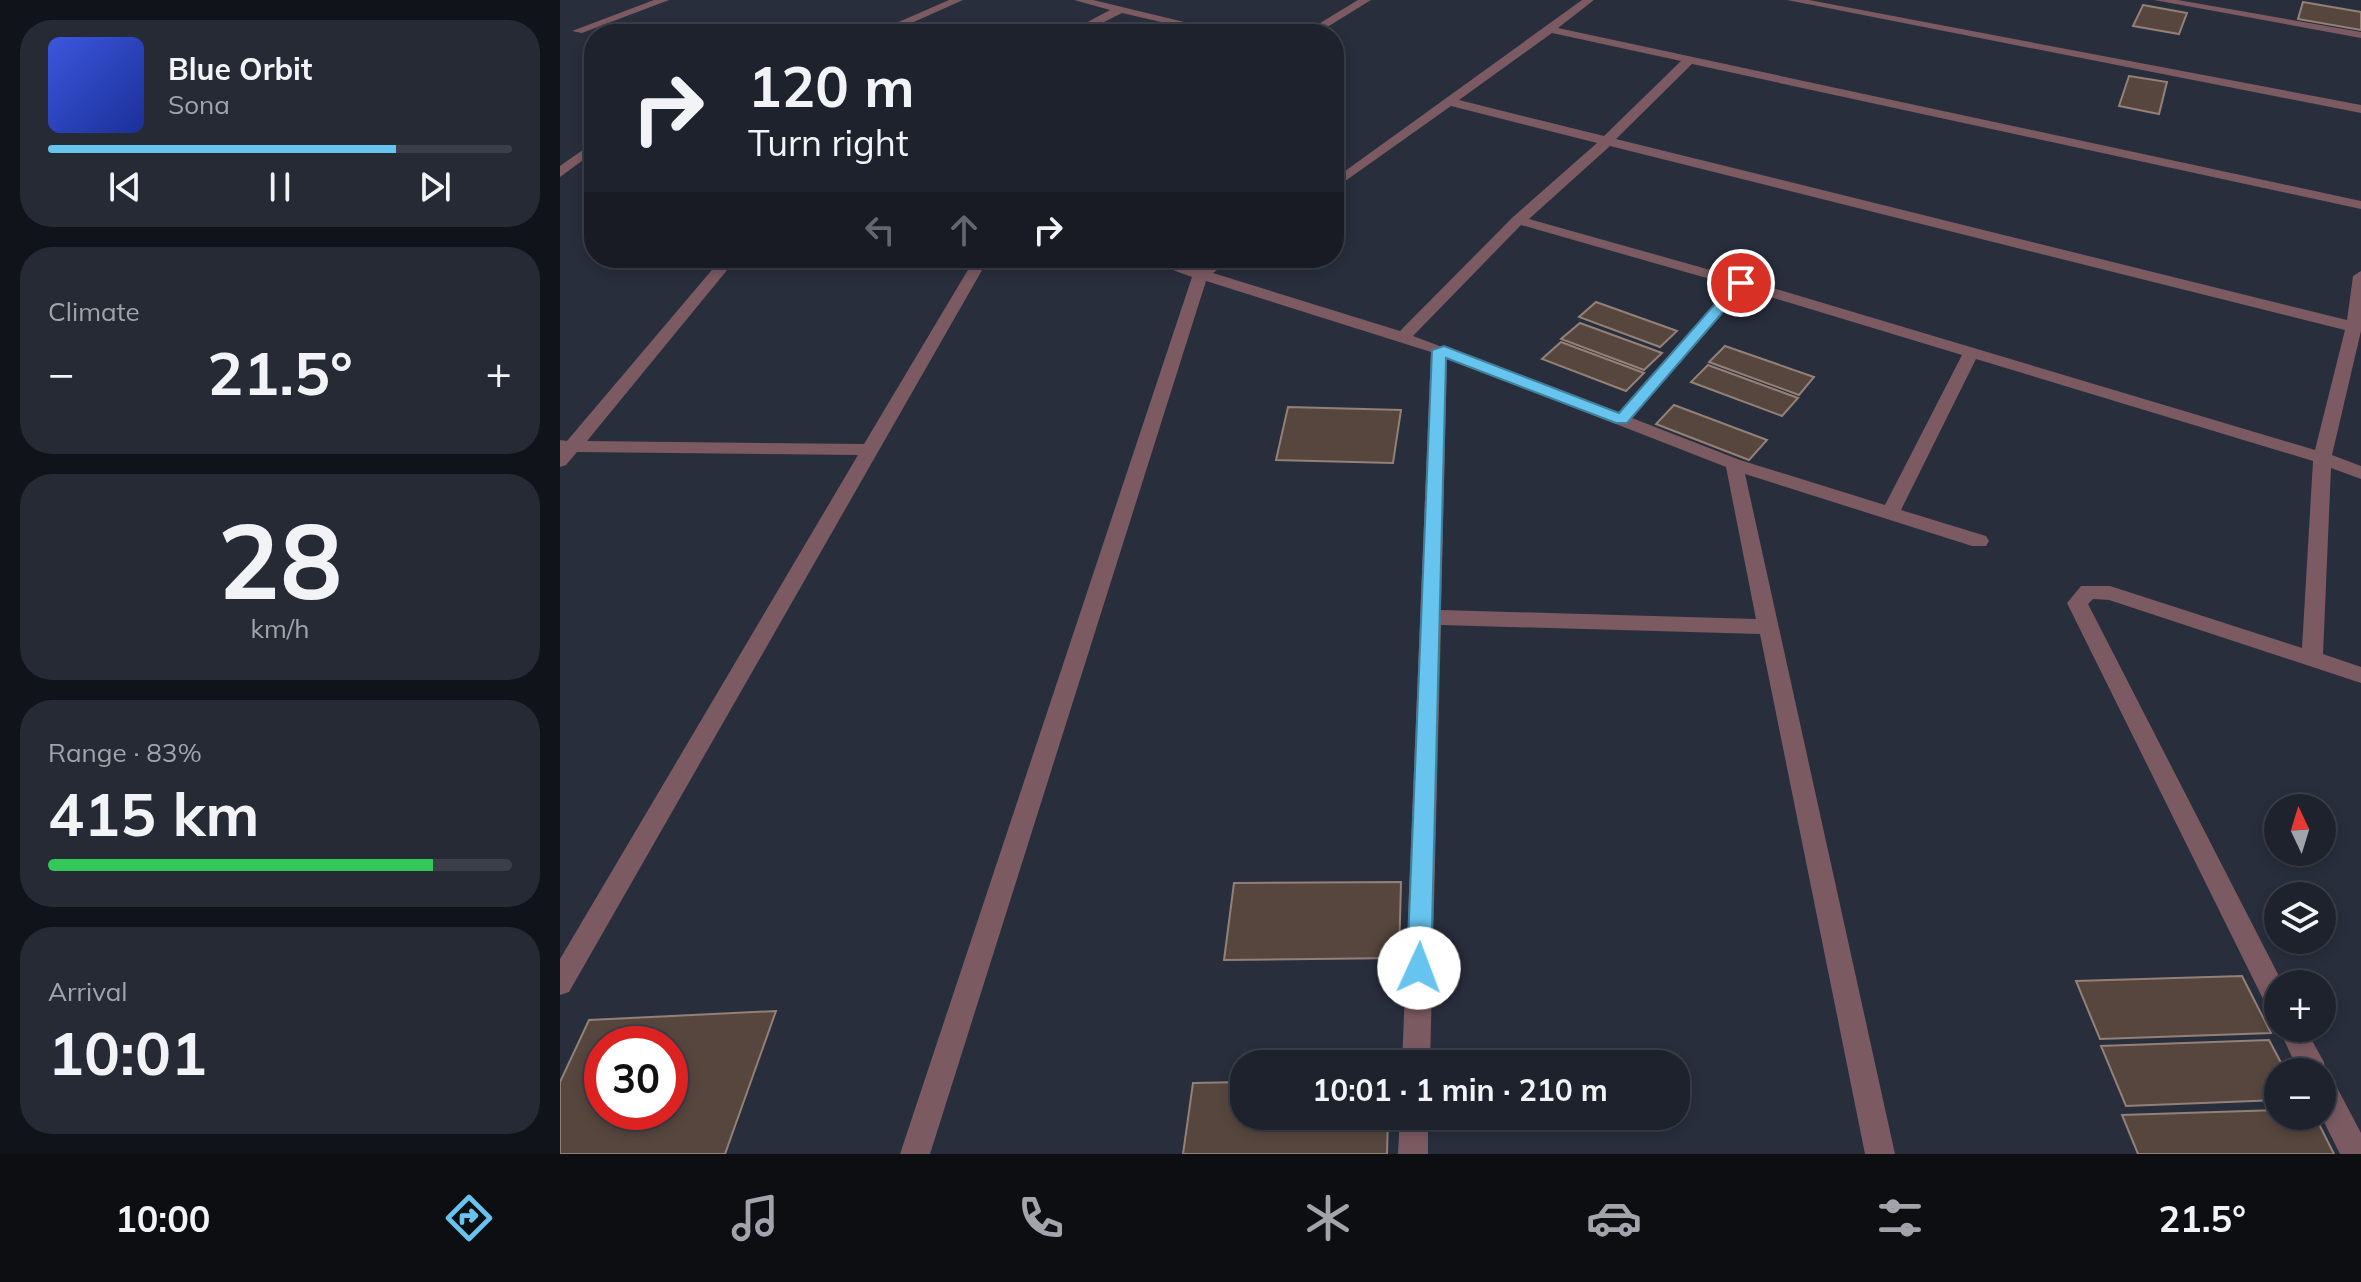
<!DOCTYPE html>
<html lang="en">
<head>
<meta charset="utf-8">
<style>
  body { margin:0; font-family:Mulish,sans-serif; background:#262a35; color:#f1f3f6; height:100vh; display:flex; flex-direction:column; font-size:30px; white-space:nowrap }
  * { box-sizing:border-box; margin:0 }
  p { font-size:26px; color:#a1a4aa }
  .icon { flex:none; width:44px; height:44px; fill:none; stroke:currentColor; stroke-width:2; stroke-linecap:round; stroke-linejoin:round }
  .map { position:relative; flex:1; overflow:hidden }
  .sheet { display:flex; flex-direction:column; gap:20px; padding:20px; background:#101319; width:560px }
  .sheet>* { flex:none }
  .top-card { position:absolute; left:24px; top:24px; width:760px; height:244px; border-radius:32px; box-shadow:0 4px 12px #0003,0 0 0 2px #3c3f49; background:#1e222d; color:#f1f3f6; overflow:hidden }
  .needle { width:52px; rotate:356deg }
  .fabs { position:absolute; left:1704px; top:794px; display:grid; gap:16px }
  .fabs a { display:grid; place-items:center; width:72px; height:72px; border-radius:50%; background:#1e222d; box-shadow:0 4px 12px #0003,0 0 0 2px #3c3f49; font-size:40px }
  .speed { position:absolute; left:24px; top:1026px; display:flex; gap:16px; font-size:40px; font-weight:700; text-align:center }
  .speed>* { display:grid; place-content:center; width:104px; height:104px; border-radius:50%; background:#1e222d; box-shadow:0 4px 12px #0003,0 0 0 2px #3c3f49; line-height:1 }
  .speed .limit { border:12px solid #d22; background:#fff; color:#111 }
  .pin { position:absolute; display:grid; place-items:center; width:68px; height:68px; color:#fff; margin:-34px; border:4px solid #fff; border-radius:50%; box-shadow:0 2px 8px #0007 }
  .me { position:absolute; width:88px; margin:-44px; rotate:2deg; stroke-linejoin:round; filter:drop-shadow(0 0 6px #0008) }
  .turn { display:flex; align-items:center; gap:28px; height:168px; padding:0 32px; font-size:36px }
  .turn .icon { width:104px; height:104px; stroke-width:2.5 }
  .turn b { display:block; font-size:56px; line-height:68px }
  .lanes { display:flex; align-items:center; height:76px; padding:0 32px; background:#0003; justify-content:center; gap:40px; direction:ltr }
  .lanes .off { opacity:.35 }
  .big { font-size:60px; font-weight:700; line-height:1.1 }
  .sheet .card { flex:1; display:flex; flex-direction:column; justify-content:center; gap:12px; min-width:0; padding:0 28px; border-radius:32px; background:#262a35 }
  .sheet .dial { align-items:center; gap:0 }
  .dial b { font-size:104px; line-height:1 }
  .song { display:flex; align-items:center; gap:24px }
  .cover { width:96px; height:96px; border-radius:12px; background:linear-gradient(135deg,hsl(230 70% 55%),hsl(230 70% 35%)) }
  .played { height:8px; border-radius:4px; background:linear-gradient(90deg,#66c4ef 75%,#3c3f49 75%) }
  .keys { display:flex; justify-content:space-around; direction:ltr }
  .heat { display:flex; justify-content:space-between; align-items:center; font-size:44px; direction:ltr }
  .charge { height:12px; border-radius:6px; background:linear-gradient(90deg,#34c759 83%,#3c3f49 0) }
  .trip { position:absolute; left:670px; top:1050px; width:460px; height:80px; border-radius:32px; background:#1e222d; box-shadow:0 4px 12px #0003,0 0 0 2px #3c3f49; font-weight:700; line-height:80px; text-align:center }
  .dock { display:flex; height:128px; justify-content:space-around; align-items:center; background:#0c0e12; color:#a1a4aa }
  .dock .icon { width:56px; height:56px }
  .dock .current { color:#66c4ef }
  .dock b { font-size:36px; color:#f1f3f6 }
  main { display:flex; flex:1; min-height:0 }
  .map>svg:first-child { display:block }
  .building { fill:#56463e; stroke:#938178; stroke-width:2; fill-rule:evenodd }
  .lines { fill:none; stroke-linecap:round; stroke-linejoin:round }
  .street { fill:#7b5a61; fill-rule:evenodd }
  .route { fill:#66c4ef; stroke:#427f9b; stroke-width:2 }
</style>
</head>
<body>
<main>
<section class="sheet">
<div class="card">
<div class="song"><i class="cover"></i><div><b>Blue Orbit</b><p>Sona</p></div></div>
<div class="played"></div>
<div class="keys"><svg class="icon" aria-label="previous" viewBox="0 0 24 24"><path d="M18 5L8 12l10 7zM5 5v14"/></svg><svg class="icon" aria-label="pause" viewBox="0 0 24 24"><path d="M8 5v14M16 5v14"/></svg><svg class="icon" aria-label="next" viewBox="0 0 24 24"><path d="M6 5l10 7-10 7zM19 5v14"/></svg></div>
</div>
<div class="card"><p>Climate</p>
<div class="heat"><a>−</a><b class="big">21.5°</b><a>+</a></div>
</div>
<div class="card dial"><b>28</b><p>km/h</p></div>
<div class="card"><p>Range · 83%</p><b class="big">415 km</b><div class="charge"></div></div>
<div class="card"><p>Arrival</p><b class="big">10:01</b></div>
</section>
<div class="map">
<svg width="1801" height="1154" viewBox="0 0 1801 1154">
  <rect width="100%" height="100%" fill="#282e3c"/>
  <path class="building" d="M1743,2l58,10v18l-63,-11z
    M1583,5l44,8 -8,21 -46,-8z
    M1569,76l38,6 -8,32 -40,-8z
    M1036,302l81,29 -17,16 -81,-30z
    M1020,323l82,30 -18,17 -83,-31z
    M1001,342l83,31 -18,18 -84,-32z
    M1165,346l89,31 -15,18 -90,-33z
    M1148,365l90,33 -16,18 -91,-34z
    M1114,405l93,35 -18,20 -93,-36z
    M728,407l113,3 -8,53 -117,-3z
    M841,882l-2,76 -175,2 10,-77z
    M1682,976l29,57 -171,6 -24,-58z
    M216,1011l-51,143h-165v-72l29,-62zM42,1044h68v68h-68z
    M1709,1040l17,32h-8v28l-152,6 -25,-60z
    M684,1082v34h144l-1,38h-204l10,-71z
    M1718,1110v6h37l19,38h-196l-16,-39z"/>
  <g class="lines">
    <path class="street" d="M94,0h15l-87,33 -10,-2z
      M389,0h14l-76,34h-16z
      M514,0h19l141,34h-21l-91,-21 -42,21h-15l45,-24z
      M798,0h13l-55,34h-14z
      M1022,0h12l-36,28 803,173v8l-669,-145 -76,75 731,181 6,-44 8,-5v60l-29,124 29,11v13l-30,-11 -8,186 38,13v16l-252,-83 -16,-1 -5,5 195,380h-5v30l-9,-3 -202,-408 14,-17h29l192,62 11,-187 -337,-102 -75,151 85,26 3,5 -3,5h-14l-227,-72 150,680h-30l-105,-520 -319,-9 -11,439h-28l29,-712 -225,-71 -276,873h-30l292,-877 -52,-19h22l37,11 17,-11h17l-20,15 187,58 113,-114 84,-74 -146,-37 -117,83v-10zM992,33l129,28 -77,75 -145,-36zM1050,146l735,184 -30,120 -569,-170 -217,-61zM961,225l210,60 -113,128 -205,-77zM1184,289l218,66 -77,150 -145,-45 -108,-42zM887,358l279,109 30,152 -315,-9z
      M1227,0h22l552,105v8z
      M1594,0h24l183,32v6z
      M34,142v10l-34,25v-11z
      M162,258h15l-150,183 277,3 111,-186h14l-420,734 -9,3v-36l298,-504 -281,-3 -11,13 -6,2v-27l7,1z
      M1718,1027l27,1 19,34 2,14 6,2 29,55v21h-21l-19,-38 1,-44h-23z
      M840,1116h28v38h-30z"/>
  </g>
  <path class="route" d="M1176,280l12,3 -121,140h-11l-170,-65 -15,610 -4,8 -8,3 -9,-3 -3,-8 25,-618 12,-4 175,67z"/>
</svg>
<div class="fabs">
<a><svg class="needle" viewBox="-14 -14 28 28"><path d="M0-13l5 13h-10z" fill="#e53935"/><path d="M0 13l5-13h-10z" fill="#a1a4aa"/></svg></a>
<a><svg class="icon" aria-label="layers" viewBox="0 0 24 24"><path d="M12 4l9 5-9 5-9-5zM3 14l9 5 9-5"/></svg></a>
<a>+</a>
<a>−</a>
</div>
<div class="speed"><div class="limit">30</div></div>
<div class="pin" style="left:1181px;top:283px;background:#d93025"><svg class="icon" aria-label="arrive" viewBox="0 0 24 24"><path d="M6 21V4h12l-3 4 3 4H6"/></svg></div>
<svg class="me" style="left:859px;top:968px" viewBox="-20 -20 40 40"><circle r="19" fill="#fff"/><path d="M0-13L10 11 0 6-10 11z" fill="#66c4ef"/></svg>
<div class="trip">10:01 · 1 min · 210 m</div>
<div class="top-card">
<div class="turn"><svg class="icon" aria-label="right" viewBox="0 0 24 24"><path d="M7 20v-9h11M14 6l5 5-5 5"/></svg><div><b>120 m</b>Turn right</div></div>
<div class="lanes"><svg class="icon off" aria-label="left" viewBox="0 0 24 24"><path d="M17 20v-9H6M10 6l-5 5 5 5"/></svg><svg class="icon off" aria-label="ahead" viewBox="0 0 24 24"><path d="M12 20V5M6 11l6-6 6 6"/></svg><svg class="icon" aria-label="right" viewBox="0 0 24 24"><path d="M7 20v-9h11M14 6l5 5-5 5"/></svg></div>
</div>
</div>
</main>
<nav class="dock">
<b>10:00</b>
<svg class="icon current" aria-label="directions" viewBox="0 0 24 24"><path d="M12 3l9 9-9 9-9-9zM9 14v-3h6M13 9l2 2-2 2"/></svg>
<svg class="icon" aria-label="music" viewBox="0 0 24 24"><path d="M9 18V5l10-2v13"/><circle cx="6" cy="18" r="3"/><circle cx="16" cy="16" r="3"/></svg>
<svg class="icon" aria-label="phone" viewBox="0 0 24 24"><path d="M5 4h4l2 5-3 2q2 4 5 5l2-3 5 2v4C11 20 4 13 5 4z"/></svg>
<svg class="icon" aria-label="climate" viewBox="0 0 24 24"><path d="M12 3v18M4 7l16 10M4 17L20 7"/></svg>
<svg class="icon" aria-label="car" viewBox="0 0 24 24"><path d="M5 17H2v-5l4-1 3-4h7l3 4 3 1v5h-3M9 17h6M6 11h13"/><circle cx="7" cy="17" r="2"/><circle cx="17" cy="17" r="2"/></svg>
<svg class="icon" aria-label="filters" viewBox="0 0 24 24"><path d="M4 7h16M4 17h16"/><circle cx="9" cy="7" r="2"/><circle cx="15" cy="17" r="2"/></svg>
<b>21.5°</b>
</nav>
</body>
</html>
